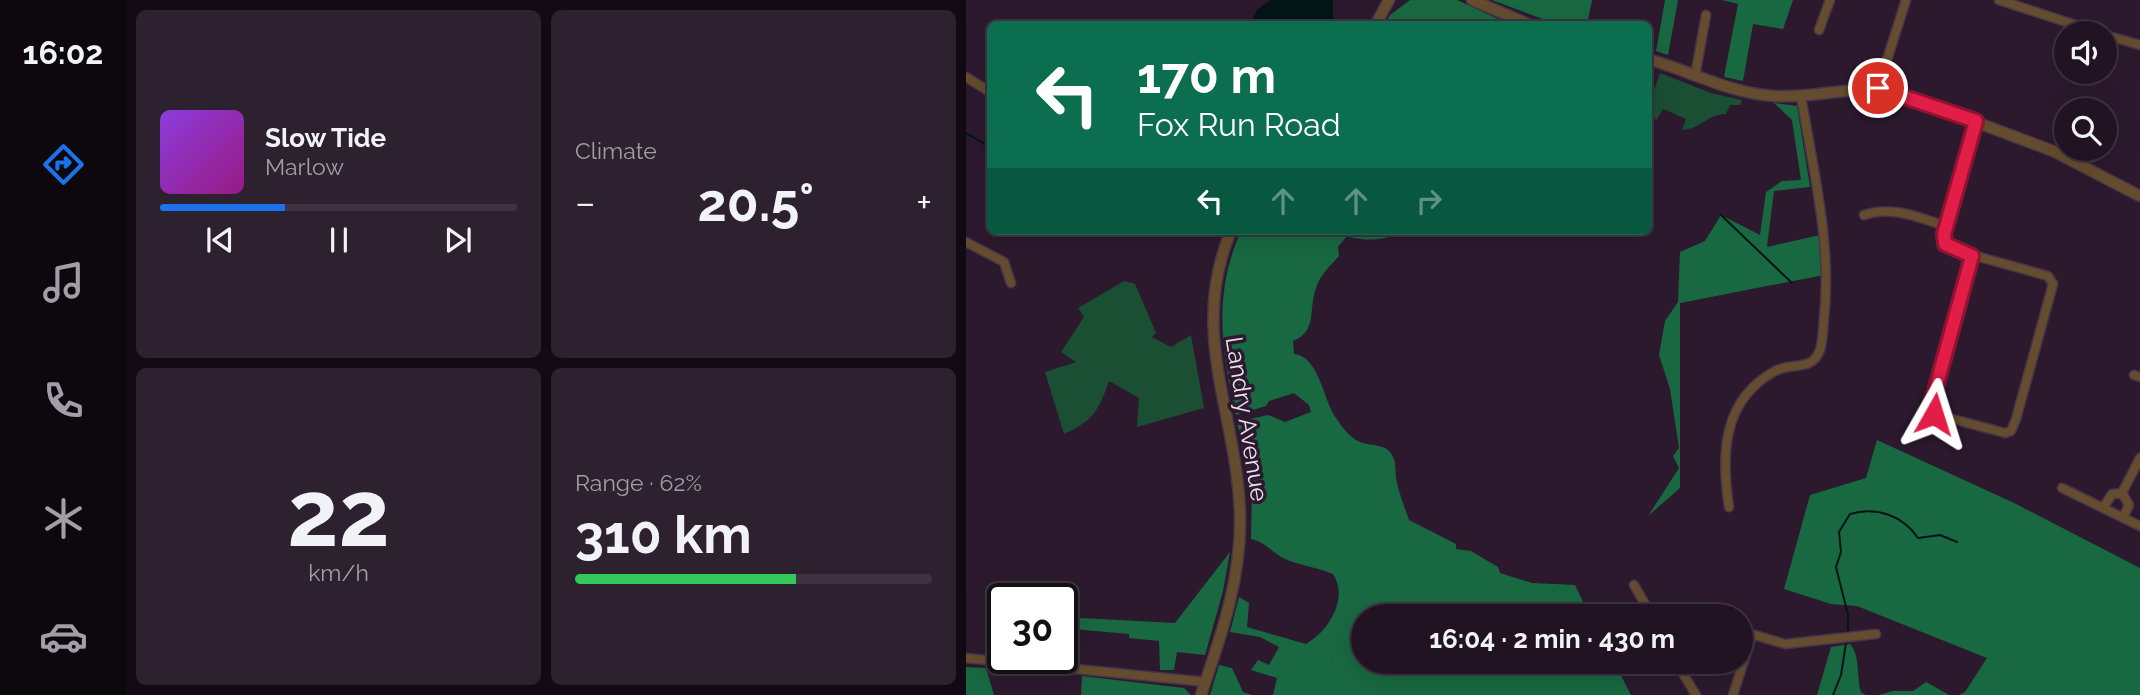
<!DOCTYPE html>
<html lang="en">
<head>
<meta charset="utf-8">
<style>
  body { margin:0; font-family:Raleway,sans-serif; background:#2d202f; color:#f1f3f6; height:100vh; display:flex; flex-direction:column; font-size:26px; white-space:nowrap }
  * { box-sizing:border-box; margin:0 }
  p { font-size:23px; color:#a29ea5 }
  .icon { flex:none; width:38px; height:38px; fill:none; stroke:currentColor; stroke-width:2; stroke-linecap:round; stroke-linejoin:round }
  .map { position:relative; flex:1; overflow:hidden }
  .sheet { display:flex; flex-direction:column; gap:10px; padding:10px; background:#120a13; width:840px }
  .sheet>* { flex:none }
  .guide { position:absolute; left:21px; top:21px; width:665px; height:214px; border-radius:10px; box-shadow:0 7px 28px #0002,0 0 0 2px #3e3240; background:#0b6e4f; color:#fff; overflow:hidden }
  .buttons { position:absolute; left:1088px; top:21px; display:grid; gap:14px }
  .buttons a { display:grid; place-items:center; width:63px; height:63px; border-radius:50%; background:#211322; box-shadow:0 7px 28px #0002,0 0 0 2px #3e3240; font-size:35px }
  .speed { position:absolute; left:21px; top:583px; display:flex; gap:14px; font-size:35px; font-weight:700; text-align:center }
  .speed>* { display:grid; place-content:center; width:91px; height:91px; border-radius:50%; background:#211322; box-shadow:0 7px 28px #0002,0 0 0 2px #3e3240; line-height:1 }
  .speed .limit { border:4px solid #111; border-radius:10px; background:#fff; color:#111 }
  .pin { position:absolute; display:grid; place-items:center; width:60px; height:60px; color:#fff; margin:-30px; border:4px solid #fff; border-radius:50%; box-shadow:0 2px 7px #0007 }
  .me { position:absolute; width:77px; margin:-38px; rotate:6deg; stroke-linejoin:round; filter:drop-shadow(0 0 5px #0008) }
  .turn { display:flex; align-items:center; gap:24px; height:147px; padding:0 35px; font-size:32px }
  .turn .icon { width:91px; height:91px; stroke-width:2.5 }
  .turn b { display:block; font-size:49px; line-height:60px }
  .lanes { display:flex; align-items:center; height:66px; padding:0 35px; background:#0003; justify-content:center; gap:35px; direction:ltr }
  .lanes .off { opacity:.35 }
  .big { font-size:52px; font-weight:700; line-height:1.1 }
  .sheet .card { flex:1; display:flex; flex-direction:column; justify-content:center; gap:10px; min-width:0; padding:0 24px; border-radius:10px; background:#2d202f }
  .sheet .dial { align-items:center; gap:0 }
  .dial b { font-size:91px; line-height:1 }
  .song { display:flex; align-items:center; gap:21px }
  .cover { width:84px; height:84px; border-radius:10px; background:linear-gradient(135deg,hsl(270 70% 55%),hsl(310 70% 35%)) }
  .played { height:7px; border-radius:4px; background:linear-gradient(90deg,#1a73e8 35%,#3e3240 35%) }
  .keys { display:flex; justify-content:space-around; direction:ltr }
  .heat { display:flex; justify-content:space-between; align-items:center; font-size:38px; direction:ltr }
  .charge { height:10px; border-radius:5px; background:linear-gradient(90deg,#34c759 62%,#3e3240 0) }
  .sheet .tiles { flex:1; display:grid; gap:10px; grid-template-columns:repeat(2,1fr) }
  .trip { position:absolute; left:385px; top:604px; width:402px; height:70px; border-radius:35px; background:#211322; box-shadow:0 7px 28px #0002,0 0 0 2px #3e3240; font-weight:700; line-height:70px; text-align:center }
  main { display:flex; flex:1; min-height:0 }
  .tab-bar { display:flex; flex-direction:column; width:126px; justify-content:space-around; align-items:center; background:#0d080e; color:#a29ea5 }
  .tab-bar .icon { width:49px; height:49px }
  .tab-bar .active { color:#1a73e8 }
  .tab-bar b { font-size:32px; color:#f1f3f6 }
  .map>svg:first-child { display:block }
  .green { fill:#1a4f33 }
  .forest { fill:#186942 }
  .water { fill:#041517 }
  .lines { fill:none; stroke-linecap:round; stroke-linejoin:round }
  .stream { stroke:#041517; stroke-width:2 }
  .minor-casing { stroke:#473549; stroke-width:11 }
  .tertiary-casing { stroke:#473549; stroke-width:13 }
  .minor { stroke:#654c2e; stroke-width:8 }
  .tertiary { stroke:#654c2e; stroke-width:10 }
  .route-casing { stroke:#92132f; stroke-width:18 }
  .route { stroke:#e11d48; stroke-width:12 }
  .labels { text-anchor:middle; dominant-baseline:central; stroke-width:7; stroke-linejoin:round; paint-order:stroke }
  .street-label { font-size:24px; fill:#ede0ee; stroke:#2c192e }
</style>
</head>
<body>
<main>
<nav class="tab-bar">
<b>16:02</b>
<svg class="icon active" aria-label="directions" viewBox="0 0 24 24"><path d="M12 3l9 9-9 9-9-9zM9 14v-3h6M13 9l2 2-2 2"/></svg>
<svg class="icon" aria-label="music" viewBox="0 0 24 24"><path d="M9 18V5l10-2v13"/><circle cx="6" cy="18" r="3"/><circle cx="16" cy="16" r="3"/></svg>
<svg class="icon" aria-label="phone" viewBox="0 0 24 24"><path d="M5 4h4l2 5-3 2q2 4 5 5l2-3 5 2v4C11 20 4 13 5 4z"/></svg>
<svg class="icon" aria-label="climate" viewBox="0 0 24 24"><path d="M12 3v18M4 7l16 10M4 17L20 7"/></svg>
<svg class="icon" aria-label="car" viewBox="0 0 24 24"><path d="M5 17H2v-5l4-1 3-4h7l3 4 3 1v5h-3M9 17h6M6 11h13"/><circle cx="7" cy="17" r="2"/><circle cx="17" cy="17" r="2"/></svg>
</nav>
<section class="sheet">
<div class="tiles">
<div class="card">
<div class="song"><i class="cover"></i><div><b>Slow Tide</b><p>Marlow</p></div></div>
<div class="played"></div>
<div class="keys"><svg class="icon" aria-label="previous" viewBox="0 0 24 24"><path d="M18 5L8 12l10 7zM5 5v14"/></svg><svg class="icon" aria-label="pause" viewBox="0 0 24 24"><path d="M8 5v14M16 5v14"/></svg><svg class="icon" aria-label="next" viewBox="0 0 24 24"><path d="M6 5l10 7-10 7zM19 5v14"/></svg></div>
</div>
<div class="card"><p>Climate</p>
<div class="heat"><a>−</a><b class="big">20.5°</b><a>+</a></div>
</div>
<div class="card dial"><b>22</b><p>km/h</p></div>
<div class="card"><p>Range · 62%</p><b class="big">310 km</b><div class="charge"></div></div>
</div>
</section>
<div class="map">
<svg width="1174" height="695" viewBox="0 0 1174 695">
  <rect width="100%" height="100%" fill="#2c192e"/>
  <path class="green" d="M694,73l51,20 31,7 -2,5h-10l-4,9c-16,-1 -26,15 -44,16l4,-11 -23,-10 -7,12 -7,-16z
    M158,281l11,3 21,49 -4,4 19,10 20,-12 13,73 -67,19 2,-29 -30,-17c-10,29 -16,40 -45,53l-19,-62 31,-10 -15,-10 23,-35 -6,-9z"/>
  <path class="forest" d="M444,0h47l52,24h-124l5,-9z
    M526,0h100l-5,24h-31z
    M699,0h13l-10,55 -12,-4z
    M756,0h71l-10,29 -30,-5 -10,57 -19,-4 14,-73z
    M808,103l23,3 13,81 -36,4 -7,56 53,-12 4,40 -144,28v185l-32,28 31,-48 -6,-12 6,-8 -9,-59 -11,-34 6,-34 13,-19 2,-50 25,-11 16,-26 39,20 6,-43 16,-11 19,-1 -9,-60z
    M275,231h157c-8,11 -39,10 -51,5l-9,11 1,9c-9,10 -19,19 -23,32 -8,21 2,43 -23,53l1,13c24,2 29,43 40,61 6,9 15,23 26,27 10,4 24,2 30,10 8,10 4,20 7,31 3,13 8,25 12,37l47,24v5l15,2 27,16 2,6 32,10 43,2 15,31h-227v46h251l17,33h-358l4,-17 -26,-8 7,-10 11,5 10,-18 -19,-10 -30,-5 9,-35 10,6 -2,24 59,17c23,-13 43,-46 27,-70 -14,-6 -29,-8 -43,-13 -16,-5 -23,-19 -39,-22l1,-51 -15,-66 31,-7 17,7 26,-10 -2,-7 -15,-12 -25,8 -3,5 -30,9c-15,-63 -23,-123 5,-184z
    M911,440l137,63 126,65v127h-181l6,-3 22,-34 -130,-52 -26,-2 -47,-15 26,-94 56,-17z
    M264,552l-7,39 -18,64 -28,-3 -3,18h-14l-1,-29 -30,-3v-4l-67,-6v-11l113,6z
    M884,644c11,13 6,32 11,48l5,3h-49l14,-48z
    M253,665l13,3 11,24 9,3h-42z
    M0,667l20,1 8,27h-28z
    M116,676l102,12 7,7h-110z
    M960,682l23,13h-70l14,-4h20z"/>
  <path class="water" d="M304,0h63v24h-83l7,-14z"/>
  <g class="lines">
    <path class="stream" d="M0,133l24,14
      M755,215l71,68
      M882,632v-17l-12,-48 5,-15 -2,-20 11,-18c27,-8 53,2 68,24l22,-3 17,7
      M867,695l8,-20 5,-32"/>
    <g class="minor-casing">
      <path id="minor" d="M1033,0l101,33
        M853,30l11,-30
        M1139,35l35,10
        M729,76l11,-61
        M0,77l24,15
        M912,88l28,-88
        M898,215c27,-10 56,3 82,11
        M0,242l38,20 7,21
        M1006,256l-42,153 4,5 71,19 6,-2 5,-12 37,-135 -5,-8 -94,-26 -9,-6 -1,-10 32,-113
        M1168,375l6,2
        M1096,488l78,38
        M1156,493l18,-35
        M1156,493l7,12 -6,13
        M763,507c-8,-52 -7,-107 46,-136 16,-9 37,1 45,-21 3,-9 3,-22 4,-32 8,-74 -11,-149 -23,-222
        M1137,508l9,-14 10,-1
        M668,585l18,31
        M775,631l44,13 91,-10
        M0,658l240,24
        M710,662l20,33
        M767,695l19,-59"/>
    </g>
    <g class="tertiary-casing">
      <path id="tertiary" d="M506,0l56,24
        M410,24l13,-24
        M682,59c42,12 81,34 126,37 41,3 84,-13 124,-3l155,58 87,45
        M235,695c20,-59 41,-118 39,-181 -3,-101 -52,-182 -9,-283"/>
    </g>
    <use href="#minor" class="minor"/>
    <use href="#tertiary" class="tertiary"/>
  </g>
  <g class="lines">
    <g class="route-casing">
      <path id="route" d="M912,88l98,33 -32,113 1,10 27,12 -42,153 4,5"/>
    </g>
    <use href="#route" class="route"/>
  </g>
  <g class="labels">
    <g class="street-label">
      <text transform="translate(281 419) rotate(81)">Landry Avenue</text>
    </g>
  </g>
</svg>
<div class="buttons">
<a><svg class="icon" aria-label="sound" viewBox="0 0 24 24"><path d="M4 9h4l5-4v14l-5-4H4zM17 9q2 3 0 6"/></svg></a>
<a><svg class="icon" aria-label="search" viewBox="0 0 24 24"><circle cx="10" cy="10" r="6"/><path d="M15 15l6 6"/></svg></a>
</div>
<div class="speed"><div class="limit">30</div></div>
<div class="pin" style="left:912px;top:88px;background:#d93025"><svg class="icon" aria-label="arrive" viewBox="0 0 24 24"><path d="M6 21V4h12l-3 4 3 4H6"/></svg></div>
<svg class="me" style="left:968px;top:414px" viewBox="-20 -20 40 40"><path d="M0-17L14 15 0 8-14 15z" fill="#e11d48" stroke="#fff" stroke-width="4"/></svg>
<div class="trip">16:04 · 2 min · 430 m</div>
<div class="guide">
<div class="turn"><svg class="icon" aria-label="left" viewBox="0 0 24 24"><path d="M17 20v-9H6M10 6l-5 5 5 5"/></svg><div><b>170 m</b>Fox Run Road</div></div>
<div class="lanes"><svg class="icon" aria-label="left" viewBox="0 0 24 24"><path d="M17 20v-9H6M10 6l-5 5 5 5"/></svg><svg class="icon off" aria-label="ahead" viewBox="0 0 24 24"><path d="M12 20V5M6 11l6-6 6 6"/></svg><svg class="icon off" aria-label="ahead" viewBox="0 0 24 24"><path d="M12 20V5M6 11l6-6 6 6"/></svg><svg class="icon off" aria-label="right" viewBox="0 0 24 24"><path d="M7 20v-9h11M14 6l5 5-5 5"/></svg></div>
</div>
</div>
</main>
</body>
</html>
